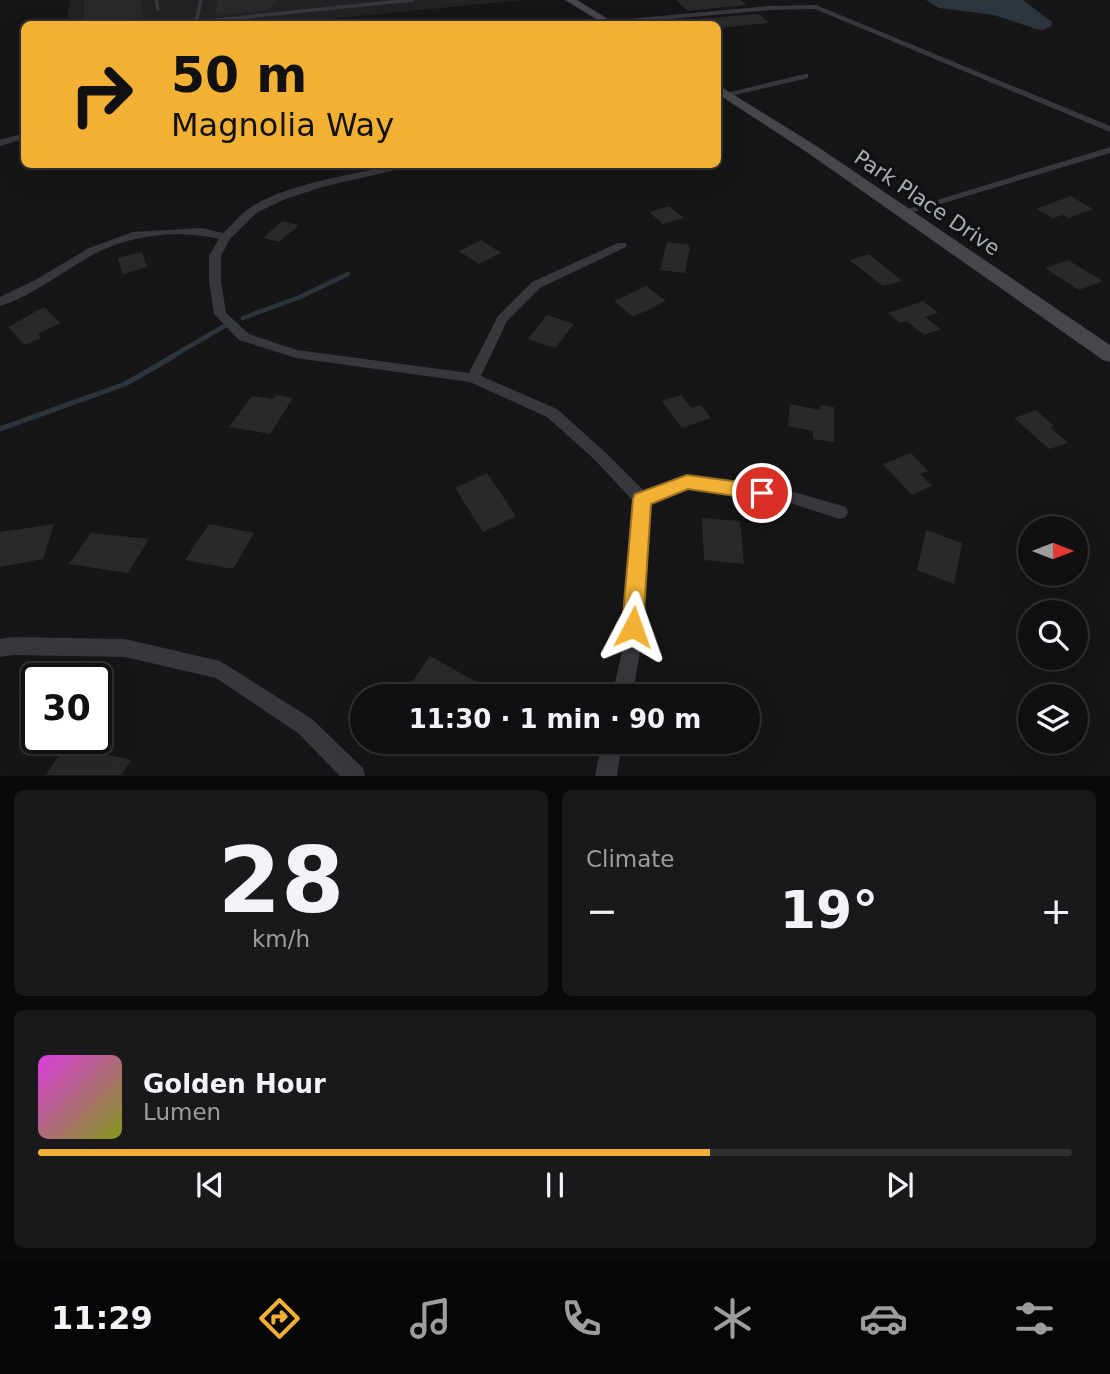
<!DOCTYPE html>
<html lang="en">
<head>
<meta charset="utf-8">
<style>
  body { margin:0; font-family:"DejaVu Sans",sans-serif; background:#19191b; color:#f1f3f6; height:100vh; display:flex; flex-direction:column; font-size:26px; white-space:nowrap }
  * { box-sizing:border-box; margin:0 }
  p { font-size:23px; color:#9c9d9f }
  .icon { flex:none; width:38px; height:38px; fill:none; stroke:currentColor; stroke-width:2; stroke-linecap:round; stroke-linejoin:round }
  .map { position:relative; height:776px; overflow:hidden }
  .drawer { display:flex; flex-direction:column; gap:14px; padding:14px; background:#09090a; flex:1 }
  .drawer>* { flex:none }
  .banner { position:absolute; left:21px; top:21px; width:700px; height:147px; border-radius:10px; box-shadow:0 7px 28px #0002,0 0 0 2px #303032; background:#f2b134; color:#111; overflow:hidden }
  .needle { width:46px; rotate:90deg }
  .controls { position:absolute; left:1018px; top:516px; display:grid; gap:14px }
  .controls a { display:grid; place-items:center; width:70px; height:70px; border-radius:50%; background:#101012; box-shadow:0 7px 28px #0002,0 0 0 2px #303032; font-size:35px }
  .speed { position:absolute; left:21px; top:663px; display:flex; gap:14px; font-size:35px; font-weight:700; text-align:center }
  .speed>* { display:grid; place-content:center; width:91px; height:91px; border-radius:50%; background:#101012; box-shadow:0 7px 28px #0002,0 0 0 2px #303032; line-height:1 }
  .speed .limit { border:4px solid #111; border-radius:10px; background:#fff; color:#111 }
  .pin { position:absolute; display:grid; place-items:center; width:60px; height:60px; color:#fff; margin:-30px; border:4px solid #fff; border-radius:50%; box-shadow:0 2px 7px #0007 }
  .me { position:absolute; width:77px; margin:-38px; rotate:4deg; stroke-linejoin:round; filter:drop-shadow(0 0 5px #0008) }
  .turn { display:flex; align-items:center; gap:24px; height:147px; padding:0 35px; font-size:32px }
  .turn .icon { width:91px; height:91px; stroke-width:2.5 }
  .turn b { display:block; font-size:49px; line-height:60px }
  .big { font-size:52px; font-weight:600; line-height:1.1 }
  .drawer .widget { flex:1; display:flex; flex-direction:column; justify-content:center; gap:10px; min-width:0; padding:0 24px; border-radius:10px; background:#19191b }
  .drawer .dial { align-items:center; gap:0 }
  .dial b { font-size:91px; line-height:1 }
  .song { display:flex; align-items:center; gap:21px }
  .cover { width:84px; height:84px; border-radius:10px; background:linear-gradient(135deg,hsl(300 70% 55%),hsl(70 70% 35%)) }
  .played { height:7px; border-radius:4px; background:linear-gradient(90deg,#f2b134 65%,#303032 65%) }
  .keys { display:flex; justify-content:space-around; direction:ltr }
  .heat { display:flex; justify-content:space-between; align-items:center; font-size:38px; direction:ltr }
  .drawer .tiles { flex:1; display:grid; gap:14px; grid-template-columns:1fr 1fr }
  .widget:last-child { grid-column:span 2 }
  .trip { position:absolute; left:350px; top:684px; width:410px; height:70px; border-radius:35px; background:#101012; box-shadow:0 7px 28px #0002,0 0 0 2px #303032; font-weight:600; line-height:70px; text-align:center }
  .dock { display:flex; height:112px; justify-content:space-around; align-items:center; background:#060607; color:#9c9d9f }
  .dock .icon { width:49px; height:49px }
  .dock .on { color:#f2b134 }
  .dock b { font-size:32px; color:#f1f3f6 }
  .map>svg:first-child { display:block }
  .built { fill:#222225 }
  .water { fill:#2c353c }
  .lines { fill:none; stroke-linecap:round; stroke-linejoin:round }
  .stream-far1 { stroke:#2c353c; stroke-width:4.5 }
  .stream { stroke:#2c353c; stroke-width:5 }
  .building { fill:#29292c }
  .lane { stroke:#37383d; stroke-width:3.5 }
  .street { fill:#37383d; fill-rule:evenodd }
  .secondary { fill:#45474d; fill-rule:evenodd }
  .route { fill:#f2b134; stroke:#9d7322; stroke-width:2 }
  .labels { text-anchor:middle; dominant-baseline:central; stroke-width:7; stroke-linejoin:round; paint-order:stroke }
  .far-street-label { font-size:21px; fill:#a8adb8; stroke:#111113 }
</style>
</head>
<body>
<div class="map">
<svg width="1110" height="776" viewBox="0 0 1110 776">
  <rect width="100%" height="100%" fill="#161618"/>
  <path class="built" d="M70,0h453l-245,24h-212z"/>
  <path class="water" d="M926,0h97l29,22 -1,4 -8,4 -7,-1 -42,-14 -55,-7z"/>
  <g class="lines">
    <path class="stream-far1" d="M243,318l57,-21 48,-23
      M171,357l57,-33"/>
    <path class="stream" d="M0,429l125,-45 49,-28"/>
  </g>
  <path class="building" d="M84,0h57l3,17 -60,7z
    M217,0h61l-8,10 -55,6z
    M676,0h64l7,5 -59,6z
    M758,14l12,9 -52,5v-4h-14l-6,-5z
    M1070,196l23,13 -24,9 -6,-3 -10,3 -17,-9z
    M669,206l15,12 -21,6 -14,-12z
    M282,221l17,4 -20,17 -16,-4z
    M481,240l20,13 -22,11 -20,-13z
    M667,242l23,3 -5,28 -25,-3z
    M142,252l5,15 -24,7 -5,-16z
    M869,254l33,27 -19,5 -34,-26z
    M1068,260l35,21 -24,9 -34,-22z
    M646,286l20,15 -33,16 -19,-16z
    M923,301l15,12 -13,4 16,12 -17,6 -17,-14 -7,2 -12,-10z
    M44,307l16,16 -22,11 3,4 -16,7 -17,-18z
    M547,315l27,9 -19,24 -27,-9z
    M276,395l17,3 -23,36 -41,-7 23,-31 21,3z
    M681,395l10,13 10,-3 10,13 -29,10 -20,-27z
    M790,404l30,6 1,-5 13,2v35l-21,-3v-8l-25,-5z
    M1036,410l18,16 -4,1 18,16 -19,6 -35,-31z
    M911,453l17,18 -8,3 12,12 -20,9 -29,-31z
    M487,473l29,43 -33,16 -28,-44z
    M702,518l38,3 4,43 -40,-4z
    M54,524l-11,35 -43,8v-35z
    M209,524l45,9 -21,36 -48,-9z
    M926,530l36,13 -8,41 -37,-14z
    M91,533l58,6 -21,34 -59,-9z
    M430,656l50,28 -8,12h-49l-15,-8z
    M65,746l66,14 -9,15h-76z"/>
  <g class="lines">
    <path class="lane" d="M156,0l2,9
      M201,0l-5,22 216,-22"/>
    <path class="street" d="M816,5l294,121v6l-295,-123 -45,1 -157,14h-22l4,-2 175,-16z
      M805,74h3v4l-82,19 -4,-3z
      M24,133v6l-24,7v-6z
      M1110,147v6l-203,61 -4,1 -5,-3z
      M400,164h21l-99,23 -39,13 -27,13 -26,26 -9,17v25l5,32 23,21 48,16 172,23 29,-57 34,-34 86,-39h8v4l-86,41 -33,33 -26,55 76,33 48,43 40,40 42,-16 100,14 59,17 2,5 -2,5 -6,2 -53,-17 -99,-14 -38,16 -10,148 -8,44h-20l10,-44 12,-150 -39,-42 -48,-43 -77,-35 -174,-24 -57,-18 -25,-26 -5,-33v-25l10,-17c-39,-10 -88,-4 -123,14 -32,17 -61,42 -96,53v-9l37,-18 52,-31 44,-16 69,-4 21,5c8,-7 15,-16 24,-23 32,-25 112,-37 153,-46z
      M12,637l113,2 95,22 92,58 51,49 2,8h-25l-42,-43 -82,-55 -91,-21 -113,-2 -12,2v-18z
      M602,742h20l-5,34h-22z"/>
    <path class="secondary" d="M565,0h12l39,24h-12z
      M718,85l100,62 292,198v17l-7,-2 -295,-207 -90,-59z"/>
  </g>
  <path class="route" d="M687,475l75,10 6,3 3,5 -3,5 -6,2 -74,-11 -37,15 -8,123 -3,7 -7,3 -8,-3 -3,-7 11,-128 2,-5z"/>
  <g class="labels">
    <g class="far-street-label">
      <text transform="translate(927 203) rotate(34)">Park Place Drive</text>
    </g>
  </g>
</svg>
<div class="controls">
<a><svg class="needle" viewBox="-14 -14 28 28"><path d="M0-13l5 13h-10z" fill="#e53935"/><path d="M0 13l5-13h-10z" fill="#9c9d9f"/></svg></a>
<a><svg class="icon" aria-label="search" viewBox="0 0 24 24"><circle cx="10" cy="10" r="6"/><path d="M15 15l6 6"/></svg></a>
<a><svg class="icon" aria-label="layers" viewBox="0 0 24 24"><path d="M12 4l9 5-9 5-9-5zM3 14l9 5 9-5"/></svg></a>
</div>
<div class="speed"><div class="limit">30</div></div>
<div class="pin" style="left:762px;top:493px;background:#d93025"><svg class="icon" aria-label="arrive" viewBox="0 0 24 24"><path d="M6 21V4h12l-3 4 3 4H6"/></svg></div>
<svg class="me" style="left:633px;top:627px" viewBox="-20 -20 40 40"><path d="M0-17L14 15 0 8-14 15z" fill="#f2b134" stroke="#fff" stroke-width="4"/></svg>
<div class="trip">11:30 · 1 min · 90 m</div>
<div class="banner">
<div class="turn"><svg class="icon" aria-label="right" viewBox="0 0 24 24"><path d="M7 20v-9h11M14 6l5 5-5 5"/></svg><div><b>50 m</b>Magnolia Way</div></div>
</div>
</div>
<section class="drawer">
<div class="tiles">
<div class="widget dial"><b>28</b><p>km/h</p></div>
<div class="widget"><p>Climate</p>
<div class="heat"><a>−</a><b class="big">19°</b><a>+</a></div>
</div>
<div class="widget">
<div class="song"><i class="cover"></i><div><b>Golden Hour</b><p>Lumen</p></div></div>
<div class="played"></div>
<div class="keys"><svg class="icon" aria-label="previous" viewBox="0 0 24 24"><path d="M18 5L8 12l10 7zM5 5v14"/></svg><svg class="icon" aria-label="pause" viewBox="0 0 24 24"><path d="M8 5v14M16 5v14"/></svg><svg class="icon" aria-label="next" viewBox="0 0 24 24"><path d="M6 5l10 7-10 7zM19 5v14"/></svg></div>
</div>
</div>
</section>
<nav class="dock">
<b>11:29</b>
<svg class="icon on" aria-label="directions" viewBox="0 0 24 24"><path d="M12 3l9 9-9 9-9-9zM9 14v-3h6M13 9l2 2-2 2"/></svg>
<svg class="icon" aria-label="music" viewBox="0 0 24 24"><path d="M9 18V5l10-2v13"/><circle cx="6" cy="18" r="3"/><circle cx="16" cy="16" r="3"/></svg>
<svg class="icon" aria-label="phone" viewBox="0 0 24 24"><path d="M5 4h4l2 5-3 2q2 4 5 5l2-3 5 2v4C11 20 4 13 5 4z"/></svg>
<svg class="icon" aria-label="climate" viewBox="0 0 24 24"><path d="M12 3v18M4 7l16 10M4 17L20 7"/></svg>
<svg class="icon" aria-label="car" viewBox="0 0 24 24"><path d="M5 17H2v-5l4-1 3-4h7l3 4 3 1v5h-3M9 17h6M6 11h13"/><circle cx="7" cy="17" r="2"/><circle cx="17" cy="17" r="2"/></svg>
<svg class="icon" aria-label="filters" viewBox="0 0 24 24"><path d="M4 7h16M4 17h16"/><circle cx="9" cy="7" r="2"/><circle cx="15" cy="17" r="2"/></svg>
</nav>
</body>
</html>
